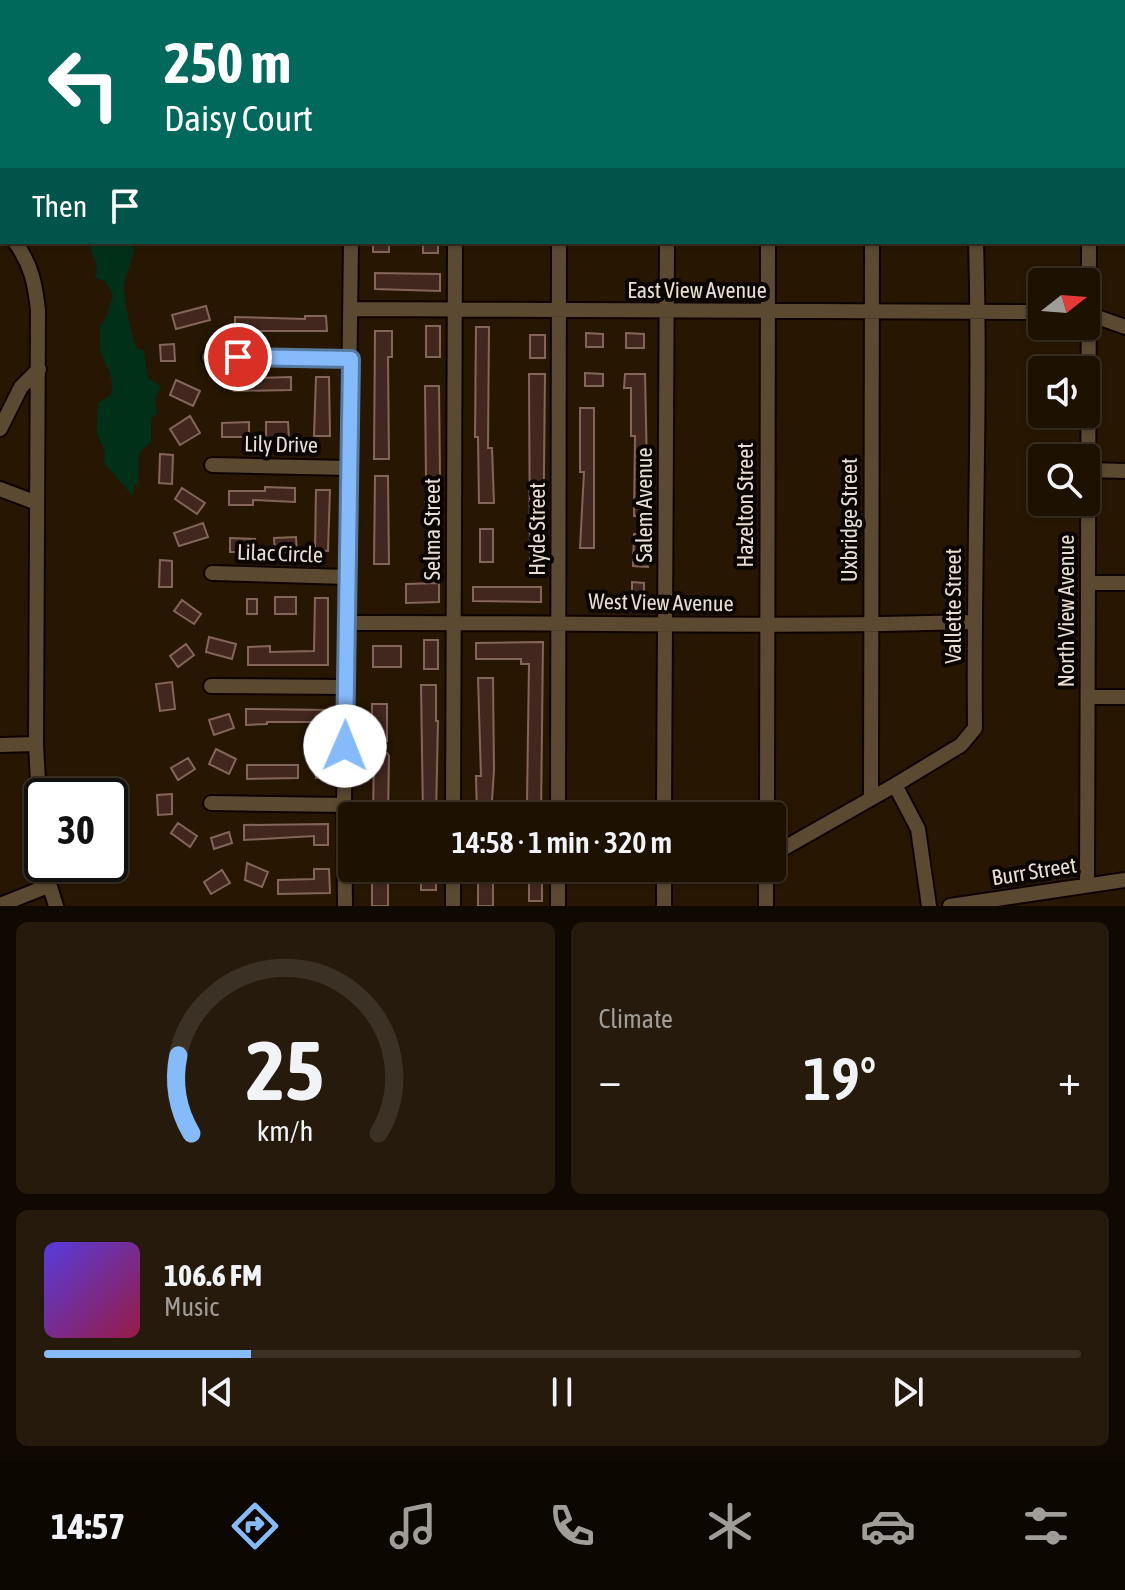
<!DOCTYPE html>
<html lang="en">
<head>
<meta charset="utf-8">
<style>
  body { margin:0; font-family:"Asap Condensed",sans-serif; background:#251a0c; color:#f1f3f6; height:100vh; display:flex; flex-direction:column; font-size:30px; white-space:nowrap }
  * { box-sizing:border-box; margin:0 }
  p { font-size:26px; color:#a09d99 }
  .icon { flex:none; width:44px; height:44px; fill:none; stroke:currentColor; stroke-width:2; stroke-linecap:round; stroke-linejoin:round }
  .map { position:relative; height:906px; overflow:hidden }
  .details { display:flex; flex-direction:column; gap:16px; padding:16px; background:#100901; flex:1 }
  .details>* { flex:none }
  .banner { position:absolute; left:0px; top:0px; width:1126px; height:244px; box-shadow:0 2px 6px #0004,0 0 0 2px #3b3124; background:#00695c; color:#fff; overflow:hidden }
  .needle { width:52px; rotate:73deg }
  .controls { position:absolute; left:1028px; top:268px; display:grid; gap:16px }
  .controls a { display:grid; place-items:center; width:72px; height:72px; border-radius:8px; background:#1d1102; box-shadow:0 2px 6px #0004,0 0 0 2px #3b3124; font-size:40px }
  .speed { position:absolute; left:24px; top:778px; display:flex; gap:16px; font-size:40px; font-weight:700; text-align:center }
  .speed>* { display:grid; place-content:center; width:104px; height:104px; border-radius:50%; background:#1d1102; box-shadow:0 2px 6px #0004,0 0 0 2px #3b3124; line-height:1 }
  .speed .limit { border:4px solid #111; border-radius:12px; background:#fff; color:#111 }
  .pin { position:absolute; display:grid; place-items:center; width:68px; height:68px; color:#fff; margin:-34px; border:4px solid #fff; border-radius:50%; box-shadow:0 2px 8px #0007 }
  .me { position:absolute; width:88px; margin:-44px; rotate:1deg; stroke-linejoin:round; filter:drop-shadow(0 0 6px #0008) }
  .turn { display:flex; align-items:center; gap:28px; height:168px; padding:0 32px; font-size:36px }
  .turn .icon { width:104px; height:104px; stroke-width:2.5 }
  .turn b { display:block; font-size:56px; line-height:68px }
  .then { display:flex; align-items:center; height:76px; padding:0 32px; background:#0003; gap:16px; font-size:30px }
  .big { font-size:60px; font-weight:600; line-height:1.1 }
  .details .widget { flex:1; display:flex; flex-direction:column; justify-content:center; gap:12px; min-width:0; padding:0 28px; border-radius:12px; background:#251a0c }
  .details .dial { align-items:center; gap:0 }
  .dial svg { height:208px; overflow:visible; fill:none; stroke:#3b3124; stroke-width:7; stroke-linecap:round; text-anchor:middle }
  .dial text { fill:#f1f3f6; stroke:none }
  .song { display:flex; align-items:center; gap:24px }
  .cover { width:96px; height:96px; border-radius:12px; background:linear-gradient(135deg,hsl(250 70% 55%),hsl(340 70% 35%)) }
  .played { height:8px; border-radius:4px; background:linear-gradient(90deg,#86bbfb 20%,#3b3124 20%) }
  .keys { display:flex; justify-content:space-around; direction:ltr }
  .heat { display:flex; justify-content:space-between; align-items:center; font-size:44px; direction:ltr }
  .details .tiles { flex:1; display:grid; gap:16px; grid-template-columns:1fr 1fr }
  .widget:last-child { grid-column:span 2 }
  .trip { position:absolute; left:338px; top:802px; width:448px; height:80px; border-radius:8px; background:#1d1102; box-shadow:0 2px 6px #0004,0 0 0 2px #3b3124; font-weight:600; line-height:80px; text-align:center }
  .tab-bar { display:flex; height:128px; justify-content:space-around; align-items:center; background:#0c0701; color:#a09d99 }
  .tab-bar .icon { width:56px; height:56px }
  .tab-bar .current { color:#86bbfb }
  .tab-bar b { font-size:36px; color:#f1f3f6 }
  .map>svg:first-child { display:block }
  .industrial { fill:#302316 }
  .green { fill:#003118 }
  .building { fill:#42271e; stroke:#84655a; stroke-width:2 }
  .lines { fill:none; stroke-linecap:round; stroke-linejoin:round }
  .minor-casing { stroke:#0f0300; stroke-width:18 }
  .path { stroke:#716351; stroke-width:2; stroke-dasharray:2 6; stroke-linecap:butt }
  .minor { stroke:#5b4931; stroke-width:14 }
  .route-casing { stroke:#577aa3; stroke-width:20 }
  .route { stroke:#86bbfb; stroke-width:14 }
  .labels { text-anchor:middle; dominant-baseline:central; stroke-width:8; stroke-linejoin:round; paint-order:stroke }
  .street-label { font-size:22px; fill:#e9ded1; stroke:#0a0501 }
</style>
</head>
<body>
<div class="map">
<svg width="1125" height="906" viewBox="0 0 1125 906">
  <rect width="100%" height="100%" fill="#271702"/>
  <path class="industrial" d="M872,0h253v119l-1,-117z"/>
  <path class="green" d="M88,242h46c1,15 -8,29 -10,43 -1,9 8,55 13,63l7,2 4,28 13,8 -6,13 2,14 -6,6v22l-12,13 -1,31 -4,-1 -1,12 -29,-33 1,-11 -8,-19 1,-30 13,-8c4,-21 -5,-27 -10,-43 -2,-8 0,-19 -1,-26l6,-8 7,-23 -8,-14 -10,-3 2,-12z"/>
  <path class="building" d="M373,242h16v10h-16z
    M423,242h15v11h-15z
    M375,273l65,1v17l-65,-2z
    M206,306l4,14 -34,9 -4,-14z
    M305,316h21l1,15h-92v-14l70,2z
    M426,326h14v31h-14z
    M476,327h13l-1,121h4l2,55h-15l-1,-66h-3z
    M375,331h17v26h-4l1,102h-15z
    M586,333l17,1v13h-17z
    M626,333l18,1v14h-18z
    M530,335h15v23h-15z
    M174,344l1,17h-14l-1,-16z
    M585,373l18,1v12h-18z
    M529,374h16l-2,191h-13z
    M625,374h20l3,142h-14l1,-80h-4v-48h-7z
    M257,376l1,2 33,-1v13l-57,1v-14z
    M316,377h13l1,59h-16z
    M176,380l24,11 -7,15 -23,-11z
    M425,386h14l1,92h-14z
    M580,408h14v140h-14l4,-76h-4z
    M190,416l10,17 -20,12 -10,-16z
    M249,422v15h-27v-14z
    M266,422h22l1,16h-23z
    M160,454l13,1 -1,29 -13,-1z
    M375,476h13l1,88h-15z
    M265,487l30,1v14l-42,-2v5h-24v-14h36z
    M182,488l23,15 -8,11 -22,-15z
    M316,490h14l-2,61 -13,-1z
    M425,497h15v20h-15z
    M203,523l5,14 -29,9 -5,-13z
    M480,529h13v33h-13z
    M634,534h14v33l-15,-1z
    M296,537l1,15 -22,1 -1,-15z
    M230,538l25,1v13h-25z
    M160,560l12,1v26h-13z
    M632,582l12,1v23h-12z
    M439,583v19l-33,1v-19z
    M473,587h68v15l-68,-1z
    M275,597h21v17h-21z
    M315,598h13v67h-80v-18l22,-1v6l44,-1z
    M247,599h10v15h-10z
    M182,600l19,14 -7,10 -20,-13z
    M209,637l27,7 -4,15 -26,-7z
    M424,640h14v29h-14z
    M543,642l-2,174h-11v-14h-3l2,-138h-8v-5h-45v-16z
    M186,644l8,11 -16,12 -8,-11z
    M373,646h28v21h-28z
    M478,678h15l1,92 -3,46h-14l-1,-40h5z
    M172,682l3,27 -15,2 -4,-27z
    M421,685h15v36h2l-2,95h-13z
    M372,704h15v37h-15z
    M246,709l83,1 -1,29h-15l1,-17h-47v2l-21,1z
    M229,714l5,14 -20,7 -5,-15z
    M216,749l20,10 -7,15 -20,-10z
    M374,753h13l2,3 -1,60h-15z
    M315,755h13l1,22 -13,1z
    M188,758l7,11 -17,11 -7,-12z
    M247,765h51v13l-51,1z
    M172,794v20l-14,1 -1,-20z
    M178,823l19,13 -7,11 -19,-14z
    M328,824v21h-14v-9l-70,4v-15z
    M229,832l3,11 -18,6 -3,-11z
    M247,863l21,9 -6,15 -17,-7z
    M421,868h15v22h-15z
    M314,869h15l1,24 -52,1v-14l36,-1z
    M222,870l8,13 -19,11 -7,-12z
    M372,872h16v34h-16z
    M529,876h13v25h-13z
    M478,879h15v27h-15z"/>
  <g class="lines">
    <g class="minor-casing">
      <path id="minor" d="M871,0v2
        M23,2v-2
        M669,2v-2
        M769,2v-2
        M0,73l2,-6
        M0,231l2,1
        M15,242c16,22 20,41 23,68l-2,434 6,113
        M351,309l691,3
        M1086,313l39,14
        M209,357l142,2
        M0,429l21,-42 18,-18
        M212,465l137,3
        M1088,470l37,1
        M0,489l37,14
        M212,573l135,4
        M1089,583h36
        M347,623c209,-1 418,5 627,-1
        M211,686l135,1
        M1088,697h37
        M0,745l36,-1
        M895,785l23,44 11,77
        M871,798l1,-556
        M211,803l133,2
        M453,816l2,-574
        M558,816l1,-574
        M664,816l3,-574
        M767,816l1,-574
        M772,855l123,-70 66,-40 14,-17c-2,-162 6,-324 1,-486
        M43,864l13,42
        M1087,884l2,-642
        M0,905l48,-19
        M345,906l-1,-101 7,-563
        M453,906v-38
        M558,906v-38
        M664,906v-38
        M766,906v-38
        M950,906l175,-26"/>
    </g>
    <path class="path" d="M1066,0l5,2
      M1124,21l1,1"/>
    <use href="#minor" class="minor"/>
  </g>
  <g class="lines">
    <g class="route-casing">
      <path id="route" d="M238,357l113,2 -6,387"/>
    </g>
    <use href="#route" class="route"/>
  </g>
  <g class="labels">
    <g class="street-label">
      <text x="697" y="290">East View Avenue</text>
      <text transform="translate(281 444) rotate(1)">Lily Drive</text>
      <text transform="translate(644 505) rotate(-90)">Salem Avenue</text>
      <text transform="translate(745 505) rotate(-90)">Hazelton Street</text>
      <text transform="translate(849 520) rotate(-90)">Uxbridge Street</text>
      <text transform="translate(432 529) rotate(-90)">Selma Street</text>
      <text transform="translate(537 529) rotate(-90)">Hyde Street</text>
      <text transform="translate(280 553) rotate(2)">Lilac Circle</text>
      <text transform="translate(661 602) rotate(1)">West View Avenue</text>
      <text transform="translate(953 606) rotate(-90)">Vallette Street</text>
      <text transform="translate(1066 611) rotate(-90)">North View Avenue</text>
      <text transform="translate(1034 871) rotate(-9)">Burr Street</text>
    </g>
  </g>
</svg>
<div class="controls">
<a><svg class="needle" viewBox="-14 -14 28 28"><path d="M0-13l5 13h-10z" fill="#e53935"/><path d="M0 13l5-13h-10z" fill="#a09d99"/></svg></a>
<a><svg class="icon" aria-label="sound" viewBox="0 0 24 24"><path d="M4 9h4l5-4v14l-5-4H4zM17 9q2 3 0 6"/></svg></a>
<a><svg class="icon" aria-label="search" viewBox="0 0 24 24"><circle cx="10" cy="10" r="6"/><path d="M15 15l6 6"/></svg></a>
</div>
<div class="speed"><div class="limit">30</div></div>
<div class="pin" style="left:238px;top:357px;background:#d93025"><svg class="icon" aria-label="arrive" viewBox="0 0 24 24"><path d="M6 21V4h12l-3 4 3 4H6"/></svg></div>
<svg class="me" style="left:345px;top:746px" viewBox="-20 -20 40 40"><circle r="19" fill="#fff"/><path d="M0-13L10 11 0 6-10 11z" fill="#86bbfb"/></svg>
<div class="trip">14:58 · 1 min · 320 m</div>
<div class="banner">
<div class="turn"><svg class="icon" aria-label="left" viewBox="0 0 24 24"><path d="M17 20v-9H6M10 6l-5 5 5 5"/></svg><div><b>250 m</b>Daisy Court</div></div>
<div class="then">Then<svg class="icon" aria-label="arrive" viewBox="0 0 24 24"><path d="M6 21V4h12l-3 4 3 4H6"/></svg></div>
</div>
</div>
<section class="details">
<div class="tiles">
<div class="widget dial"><svg viewBox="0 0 100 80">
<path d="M14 69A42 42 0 1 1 86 69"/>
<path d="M14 69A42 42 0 0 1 9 39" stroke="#86bbfb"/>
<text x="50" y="56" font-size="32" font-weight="700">25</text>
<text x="50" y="72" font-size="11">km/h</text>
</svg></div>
<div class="widget"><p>Climate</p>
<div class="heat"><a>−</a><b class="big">19°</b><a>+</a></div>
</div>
<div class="widget">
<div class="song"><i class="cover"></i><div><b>106.6 FM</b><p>Music</p></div></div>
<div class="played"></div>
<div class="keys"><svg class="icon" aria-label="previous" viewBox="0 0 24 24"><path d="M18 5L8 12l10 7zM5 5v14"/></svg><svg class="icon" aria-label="pause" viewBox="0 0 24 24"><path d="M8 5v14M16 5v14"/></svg><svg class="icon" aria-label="next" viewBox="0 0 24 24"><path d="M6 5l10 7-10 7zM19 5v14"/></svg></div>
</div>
</div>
</section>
<nav class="tab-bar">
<b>14:57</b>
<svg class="icon current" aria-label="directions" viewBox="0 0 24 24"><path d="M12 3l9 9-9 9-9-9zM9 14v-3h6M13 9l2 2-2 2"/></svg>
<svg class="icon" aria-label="music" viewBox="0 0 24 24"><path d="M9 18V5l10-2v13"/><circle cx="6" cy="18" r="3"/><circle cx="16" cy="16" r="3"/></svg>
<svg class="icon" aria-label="phone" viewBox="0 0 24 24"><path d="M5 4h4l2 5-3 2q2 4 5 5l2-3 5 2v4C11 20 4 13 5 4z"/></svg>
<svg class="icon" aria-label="climate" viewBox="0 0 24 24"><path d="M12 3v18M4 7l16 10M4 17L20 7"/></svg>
<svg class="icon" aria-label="car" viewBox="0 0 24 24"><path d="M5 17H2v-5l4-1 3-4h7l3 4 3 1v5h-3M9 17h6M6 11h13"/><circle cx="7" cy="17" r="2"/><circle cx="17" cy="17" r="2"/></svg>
<svg class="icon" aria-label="filters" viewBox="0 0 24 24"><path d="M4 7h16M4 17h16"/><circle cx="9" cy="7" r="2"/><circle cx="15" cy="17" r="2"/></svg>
</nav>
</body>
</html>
